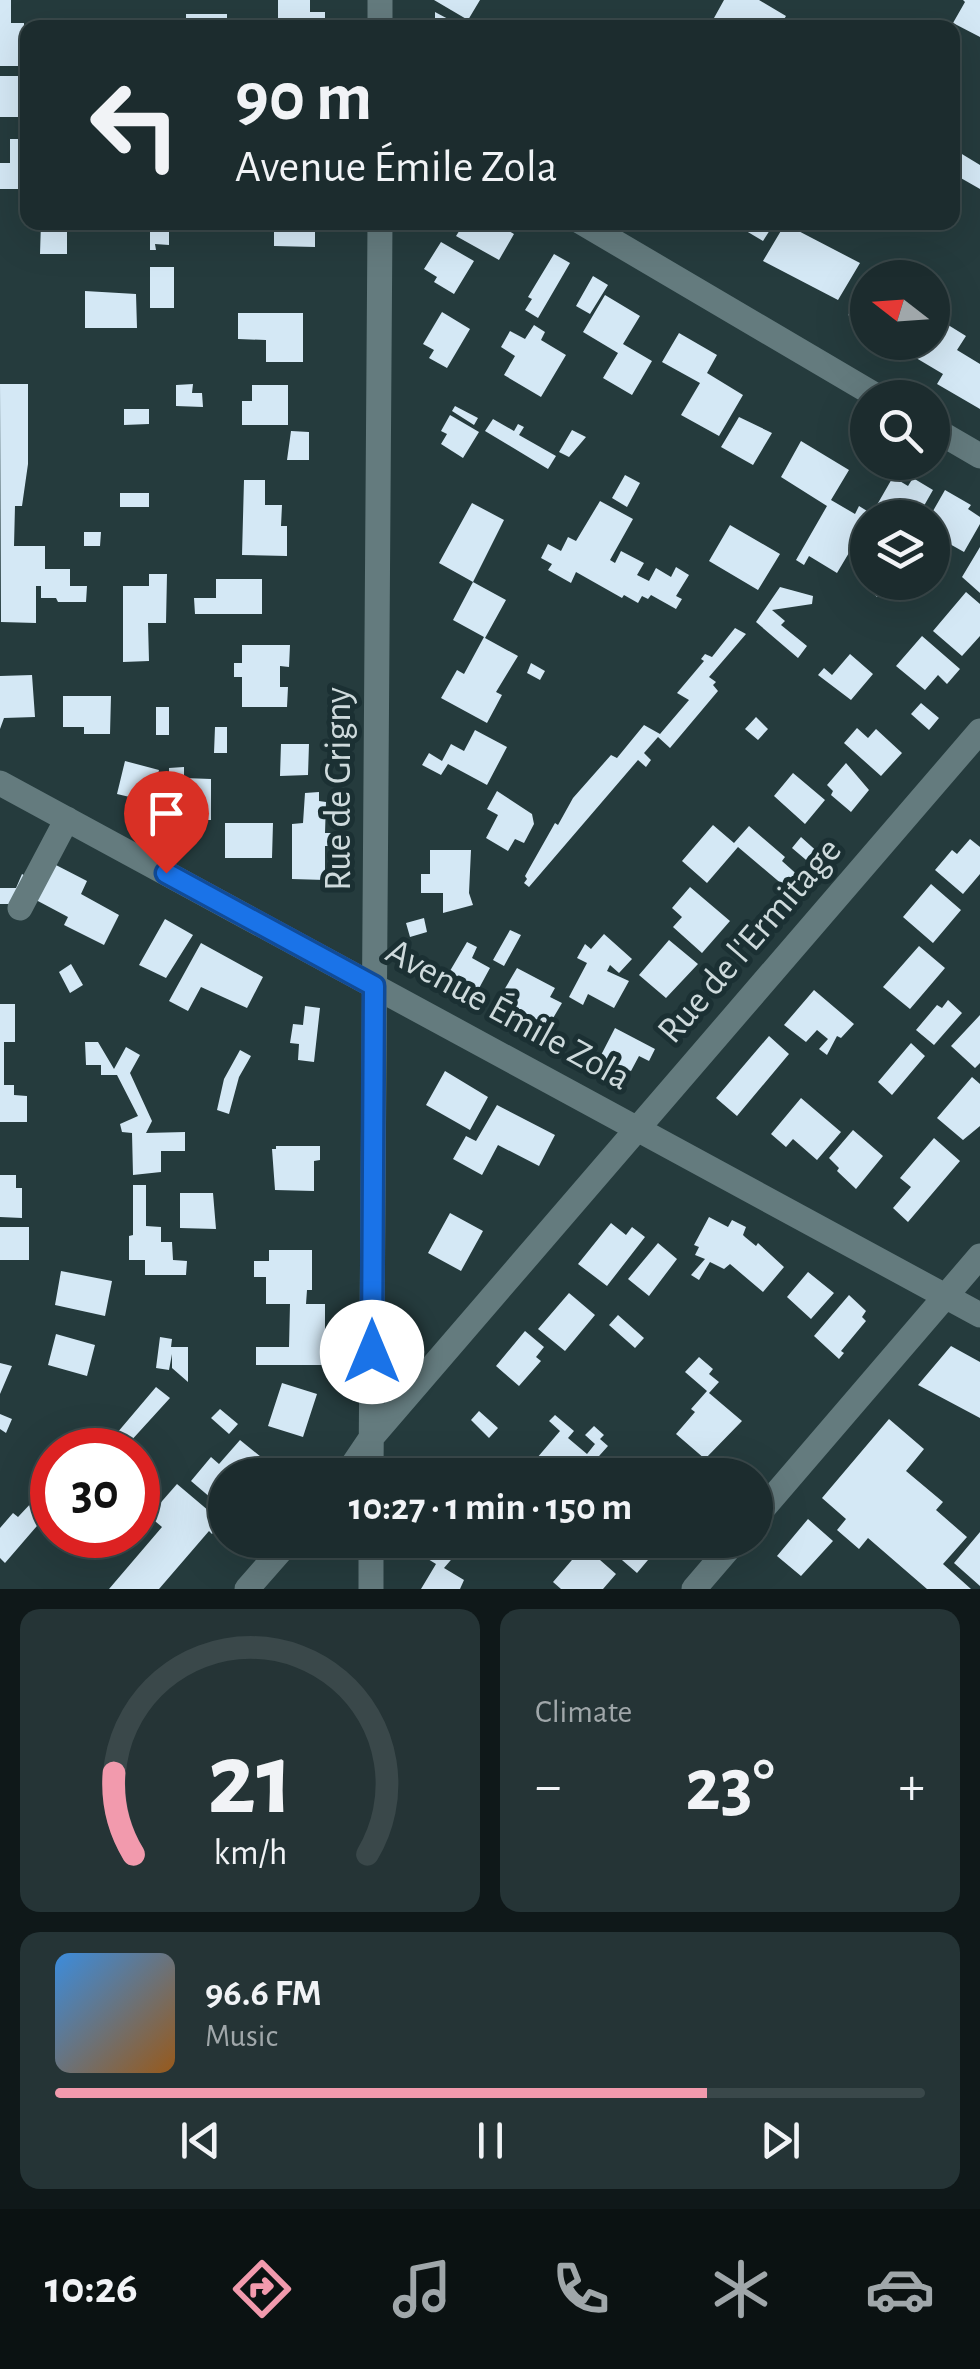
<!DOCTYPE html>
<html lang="en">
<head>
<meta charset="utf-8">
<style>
  body { margin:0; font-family:"Alegreya Sans",sans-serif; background:#253436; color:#f1f3f6; height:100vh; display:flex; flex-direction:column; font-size:38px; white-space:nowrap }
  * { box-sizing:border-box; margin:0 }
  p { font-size:32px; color:#a0a7aa }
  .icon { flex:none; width:55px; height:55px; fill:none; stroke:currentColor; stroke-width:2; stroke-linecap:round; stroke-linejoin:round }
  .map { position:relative; height:1589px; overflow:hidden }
  .details { display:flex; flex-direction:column; gap:20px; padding:20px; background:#0f1819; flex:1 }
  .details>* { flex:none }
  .top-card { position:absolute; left:20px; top:20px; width:940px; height:210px; border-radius:20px; box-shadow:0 10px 40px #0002,0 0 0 2px #3a484a; background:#1c2c2e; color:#f1f3f6; overflow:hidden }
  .needle { width:65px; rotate:287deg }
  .controls { position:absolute; left:850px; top:260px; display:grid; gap:20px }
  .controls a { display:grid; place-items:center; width:100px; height:100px; border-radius:50%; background:#1c2c2e; box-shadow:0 10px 40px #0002,0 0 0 2px #3a484a; font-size:50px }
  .speed { position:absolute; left:30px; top:1428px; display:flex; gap:20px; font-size:50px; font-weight:700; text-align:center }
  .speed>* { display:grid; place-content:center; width:130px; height:130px; border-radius:50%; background:#1c2c2e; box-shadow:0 10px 40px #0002,0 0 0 2px #3a484a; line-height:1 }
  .speed .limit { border:15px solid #d22; background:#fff; color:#111 }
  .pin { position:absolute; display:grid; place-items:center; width:85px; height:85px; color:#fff; margin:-102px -42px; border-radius:50% 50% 50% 0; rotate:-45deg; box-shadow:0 0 10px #0007 }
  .pin .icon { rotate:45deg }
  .me { position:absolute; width:110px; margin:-55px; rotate:0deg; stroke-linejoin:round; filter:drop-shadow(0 0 8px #0008) }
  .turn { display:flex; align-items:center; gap:35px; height:210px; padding:0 50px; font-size:45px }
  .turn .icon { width:130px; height:130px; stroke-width:2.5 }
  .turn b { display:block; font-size:70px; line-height:85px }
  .big { font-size:75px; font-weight:700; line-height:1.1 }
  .details .tile { flex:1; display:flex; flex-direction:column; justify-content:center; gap:15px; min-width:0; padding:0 35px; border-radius:20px; background:#253436 }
  .details .dial { align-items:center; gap:0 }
  .dial svg { height:260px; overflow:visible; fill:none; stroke:#3a484a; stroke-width:7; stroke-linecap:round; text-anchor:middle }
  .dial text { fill:#f1f3f6; stroke:none }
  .song { display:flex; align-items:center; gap:30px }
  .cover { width:120px; height:120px; border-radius:15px; background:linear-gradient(135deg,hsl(210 70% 55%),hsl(30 70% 35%)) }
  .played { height:10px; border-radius:5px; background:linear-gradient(90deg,#f29aad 75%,#3a484a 75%) }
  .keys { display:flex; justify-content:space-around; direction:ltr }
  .heat { display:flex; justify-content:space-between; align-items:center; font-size:55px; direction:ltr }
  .details .tiles { flex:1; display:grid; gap:20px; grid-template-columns:1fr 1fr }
  .tile:last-child { grid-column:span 2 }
  .trip { position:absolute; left:208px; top:1458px; width:565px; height:100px; border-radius:50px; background:#1c2c2e; box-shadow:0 10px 40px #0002,0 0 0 2px #3a484a; font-weight:700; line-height:100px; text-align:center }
  .tab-bar { display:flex; height:160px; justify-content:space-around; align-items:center; background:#0b1212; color:#a0a7aa }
  .tab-bar .icon { width:70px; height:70px }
  .tab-bar .on { color:#f29aad }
  .tab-bar b { font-size:45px; color:#f1f3f6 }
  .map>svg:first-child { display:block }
  .building { fill:#d4e8f5 }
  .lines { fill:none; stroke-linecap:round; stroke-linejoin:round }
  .minor { stroke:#647b7e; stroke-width:25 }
  .route-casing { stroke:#114b97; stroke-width:25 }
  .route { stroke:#1a73e8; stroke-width:18 }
  .labels { text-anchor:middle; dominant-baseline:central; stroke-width:10; stroke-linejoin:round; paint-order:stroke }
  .street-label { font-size:38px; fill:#cedadc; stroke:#1b3033 }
</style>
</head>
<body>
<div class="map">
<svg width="980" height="1589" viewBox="0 0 980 1589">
  <rect width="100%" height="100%" fill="#253b3d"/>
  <path class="building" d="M0,0h11v23h13l1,43h-25z
    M278,0h32v12h15v16h-47z
    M434,0h46l-12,20z
    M724,0h35l27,16 -7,12h-48l-17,-10z
    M963,0h17v37l-27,-14 12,-21z
    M435,12l15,8v8h-15z
    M186,14h41v13l-41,1z
    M0,76h28v41h-28z
    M10,139h18v50h-28v-26h10z
    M952,148l28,17v24l-28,-16z
    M41,222h26v32h-27z
    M150,222l19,3v20l-14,-1 1,6h-6z
    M274,222h41v25l-41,-1z
    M465,222h36l-2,3 15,9 -15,26 -43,-24z
    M731,222h44l-12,19z
    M785,224l75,39 -22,37 -75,-39z
    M441,242l33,19 -20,33 -20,-12 3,-5 -13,-8z
    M554,254l16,9 -32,55 -13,-8 7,-11 -4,-2z
    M150,267h24v41h-24z
    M593,276l15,9 -18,29 -14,-8z
    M868,281v46l-20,-12z
    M85,291l51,3 1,34h-52z
    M605,295l35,21 -17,28 29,17 -20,34 -29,-17 15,-25 -35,-21z
    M442,312l28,17 -23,39 -18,-10 5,-8 -11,-6z
    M238,313h65v49h-37v-22l-28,-1z
    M932,315l34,21 -9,14 23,14v45l-43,-25 6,-10 -37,-22 3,-5 -8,-5h31z
    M534,325l11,7 -4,8 25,15 -25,42 -37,-22 11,-19 -14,-9 9,-16 15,8z
    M679,333l38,22 -10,18 36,22 -24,41 -38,-21 19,-32 -38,-21z
    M0,384h28v80l-6,42h-7l-1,40h31v23h25v17h17l-1,16h-28l-2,-4h-15v-12h-5v37l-35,-1z
    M193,384l-1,9h10l1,14 -27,-1v-21z
    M252,385h36v40h-46v-24h10z
    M455,406l23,12 -4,7 -22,-14z
    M124,409h25v15l-25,1z
    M450,415l29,17 -16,26 -22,-14 6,-10 -6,-3z
    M739,417l33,16 -19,32 -32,-18z
    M493,419l21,12 4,-7 6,3 -5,8 37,21 -8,13 -63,-38z
    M572,430l14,7 -17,20 -10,-5z
    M291,431l18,1v28h-22z
    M801,441l48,29 -18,30 24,14 4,-8 13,8 -35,59 -28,-17 -5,9 -8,-5 31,-54 -46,-29z
    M625,475l15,8 -13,24 -15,-9z
    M893,477l15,9 5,-8 20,12 -16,28h-31l-12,-8z
    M244,480h21v25h17l-1,21h6v30l-45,-1z
    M945,490l26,15 -3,4 12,8v7l-16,28 -32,-18v-16h-3z
    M120,493h29v14h-29z
    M600,501l33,18 -23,41 5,3 6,-12 23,12 -7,12 12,6 7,-13 15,9 5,-10 13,8 -13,21 6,3 -6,10 -25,-14 -3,4 -6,-3 -4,7 -14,-8 -2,3 -46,-26 -5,11 -23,-13 4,-6 -11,-6 7,-14 13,7 7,-14 8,4z
    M472,503l32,17 -31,62 -34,-19z
    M730,525l50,29 -22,36 -49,-29z
    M84,532h17l-1,14h-16z
    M980,547v46l-18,-16z
    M149,574h18l-1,49h-18l1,38 -26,1v-76h26z
    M216,579h46v35h-67l-1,-16h22z
    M473,582l33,18 -21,38 33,18 -22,36 6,3 -15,28 -46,-25 16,-28 7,4 20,-37 -31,-17z
    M871,582h9l5,5 -8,10 -10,-9z
    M780,587l33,9 -1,8 -40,6 13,11 -4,4 26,21 -9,12 -42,-36z
    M966,592l14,12v32l-18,20 -29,-25z
    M735,628l11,6 -37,43 7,5 -3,3 5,6 -48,57 -12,-11 -14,16 7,7 -5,7 -8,-7 -109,127 -5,-4 3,-4 -2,-3 30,-53 3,2 15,-27 38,-43 6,3 27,-33 16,9 29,-34 -12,-7 27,-32 -3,-2 4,-5 7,3z
    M922,636l38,33 -13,15 -9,-9 -13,15 -29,-24z
    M242,645h48l-1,22 -9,-1v21h8l-1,20h-45v-30h-8v-14h8z
    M850,654l23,20 -22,26 -33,-25 6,-7 8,7z
    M531,663l14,8 -5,9 -13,-7z
    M32,675l3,42 -31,1 -4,11v-53z
    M63,696h48l-1,38h-26v-7h-21z
    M921,703l18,15 -10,12 -18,-16z
    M156,707h13v28h-13z
    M756,717l12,12 -10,11 -13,-11z
    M215,727h12v26h-13z
    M857,728l11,10 8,-9 26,24 -21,23 -37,-33z
    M475,730l32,17 -20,38 -39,-21 -7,11 -19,-10 7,-12 13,8 9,-17 13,7z
    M281,744h28l-1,31 -28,1z
    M125,761l34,9 -8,32 -34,-8z
    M846,763l23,27 -18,22 -20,-17 2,-4 -6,-6z
    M184,767v11l27,1v41h-26l-1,4h-15v-56z
    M793,773l32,27 -20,24 -31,-28z
    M497,791l35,23 2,10 -10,19 -9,-4 -7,12 -22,-13 12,-23 -11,-6z
    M319,792v9l7,1 -1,31h7l1,13h-8v34l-33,-1v-55l11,-1 2,-30z
    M225,823h48l-1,35h-47z
    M713,825l21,18 15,-17 36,31 -3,4 19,17 -11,13 -52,-44 -31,36 -25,-22z
    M801,837l20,18 -9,10 -20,-17z
    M970,839l10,8v27l-17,20 -28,-24 17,-20 5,4z
    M430,850h41l-2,43 4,12 -30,8v-20h-22v-19h9z
    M54,864l33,17 -6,13 38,21 -15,30 -40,-20 4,-8 -32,-17z
    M22,874l9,5 -13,25h-18v-16h16z
    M931,884l30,26 -28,33 -30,-26z
    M690,887l40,34 -28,32 -29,-26 9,-10 -10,-9z
    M424,918l3,14 -17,5 -4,-14z
    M165,919l28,16 -27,43 -27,-13z
    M510,930l11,5 -17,31 -11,-6z
    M604,934l28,25 -13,14 -9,-8 -3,6 22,10 -15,27 -26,-14 -5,11 -14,-8 18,-34 -10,-5 8,-14 6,5z
    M669,940l29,24 -32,34 -27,-23z
    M467,942l10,5 -5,11 18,10 -13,24 -30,-16z
    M201,943l62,34 -16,31 -46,-21 -13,24 -19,-10z
    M919,946l26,22 -35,41 -27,-22z
    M71,964l12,21 -13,8 -11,-21z
    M517,968l38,20 -5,9 12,6 -13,22 -24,-11 -3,3 -25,-15z
    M814,990l40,34 -13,14 -4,-2 -10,19 -8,-6 9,-10 -11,-9 -11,12 -22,-17z
    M948,1000l14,13 -28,32 -18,-15 21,-25 5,3z
    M0,1004h15v38h-11v43h10v10l13,1v26h-27z
    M305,1006l15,2 -6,54 -16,-2 1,-16 -9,-1 3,-19 10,1z
    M980,1015v48l-5,5 -24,-22z
    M615,1028l40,21 -6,12 -10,-5 -8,15 -32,-12z
    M769,1036l20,18 -52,62 -21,-18z
    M85,1042h13l16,27 12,-22 14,8 -10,18 22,48 -6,12 39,-1v19h-24v21l-28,3 -1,-42 -10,-1 -2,-8 18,-8 -21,-41h-16v-10h-15z
    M911,1043l14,13 -33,39 -14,-13z
    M240,1050l11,6 -12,21 -10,37 -12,-4 7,-31z
    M445,1071l43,26 -18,33 -44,-25z
    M972,1077l8,7v42l-17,14 -26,-22z
    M801,1098l40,34 -24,28 -24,-21 -7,8 -15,-13z
    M497,1105l58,30 -16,31 -41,-21 -16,30 -29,-16 13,-23 10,5z
    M853,1130l30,26 -27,33 -19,-18 2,-3 -10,-10z
    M934,1138l26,23 -52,61 -15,-14 18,-21 -11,-9z
    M276,1146h44v14l-6,1v30l-39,-1 -3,-41h4z
    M0,1175h16v13h6v30l-22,-1z
    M133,1185h13v41l15,1v15h11l1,18 14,1 -1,14h-41v-15h-16v-24l4,-1z
    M180,1193h33l3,36 -36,-1z
    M450,1213l33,18 -22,40 -33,-18z
    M709,1217l19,10 4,-7 14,7 -3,8 2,2 11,9 2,-3 26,24 -21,25 -33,-28 -6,5 -14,-7 -11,18 -8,-5 14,-16 -10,-4 4,-8 -5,-2z
    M611,1223l15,12 6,-8 13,10 -38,49 -29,-22z
    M0,1227h29v33h-29z
    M658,1243l19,16 -28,37 -21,-17z
    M269,1250h43v40h-5l-1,14h19v61h-69v-18h33l1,-43h-24v-27h-12v-16h15z
    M61,1271l51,10 -7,35 -50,-11z
    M808,1272l26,21 -23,26 -24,-22z
    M569,1293l26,22 -30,36 -27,-22z
    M849,1295l17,16 -4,6 4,4 -25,30 3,2 -5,6 -25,-23z
    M618,1315l26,23 -9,10 -26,-23z
    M525,1331l19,16 -8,10 5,4 -22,25 -23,-20z
    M56,1334l39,11 -8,31 -39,-11z
    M160,1337l12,2 -1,8h17v35l-16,-14v-14l-3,16 -13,-2z
    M951,1346l29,16v56l-62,-33z
    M699,1357l14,12 -4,5 10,8 -10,11 33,28 -37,38 -29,-25 19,-22 -4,-3 16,-18 -22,-19z
    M0,1363l12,3 -12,28z
    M282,1383l35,11 -14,43 -35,-11z
    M156,1387l14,11 -41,45 -12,-10z
    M220,1409l18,15 -9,10 -18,-16z
    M479,1411l19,17 -9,10 -18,-18z
    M0,1414l12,5 -6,14 -6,-4z
    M555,1415l19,16 -6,7 19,16 8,-10 -10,-9 9,-9 10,9 -4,4 8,7 -17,19 -8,-6 -10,11 -6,-6 -10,11h-21l2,-3 -7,-7 29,-34 -11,-10z
    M889,1419l35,30 -18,22 37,31 -7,8 31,27 -24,27 28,25h-44l-59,-51 -9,11 -22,-19 9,-11 -24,-21z
    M240,1440l26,21 -12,14h-29v35l-34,-29 20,-24 8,7z
    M447,1459l18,16h-32z
    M691,1463l13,12h-24z
    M177,1484l45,38 -10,12 -3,-3 -50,58h-50l53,-62 -13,-11z
    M34,1500l15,12 -44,51 -5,-5v-30l13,-15 5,4z
    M808,1519l25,22 -32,35 -24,-20z
    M980,1532v54l-26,-23z
    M422,1540h46l-24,28 20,12 -4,9h-39l15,-25 -21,-13z
    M493,1540h20l-17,20 -11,-10z
    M607,1540h47l5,7 -22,26 -22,-19 4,-4z
    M584,1546l32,28 -13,15h-42l-8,-7z"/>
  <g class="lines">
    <path class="minor" d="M380,0v28
      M581,222l299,176
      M932,428l48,28
      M0,783l980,532
      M20,908l47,-89
      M346,1475l25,-37 609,-707
      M371,1475l9,-1253
      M755,1518l225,-262
      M247,1589l43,-49
      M371,1589v-49
      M694,1589l42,-49"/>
  </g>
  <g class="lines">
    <g class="route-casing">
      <path id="route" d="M166,873l208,113 -2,366"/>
    </g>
    <use href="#route" class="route"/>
  </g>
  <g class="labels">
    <g class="street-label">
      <text transform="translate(339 789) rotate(-90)">Rue de Grigny</text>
      <text transform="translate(750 941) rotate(-49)">Rue de l'Ermitage</text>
      <text transform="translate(508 1015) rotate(29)">Avenue Émile Zola</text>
    </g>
  </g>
</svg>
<div class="controls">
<a><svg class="needle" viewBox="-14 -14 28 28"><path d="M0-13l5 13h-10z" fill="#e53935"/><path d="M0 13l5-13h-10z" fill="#a0a7aa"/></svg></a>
<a><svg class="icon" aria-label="search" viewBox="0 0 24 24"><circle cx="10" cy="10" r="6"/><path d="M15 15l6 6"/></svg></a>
<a><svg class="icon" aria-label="layers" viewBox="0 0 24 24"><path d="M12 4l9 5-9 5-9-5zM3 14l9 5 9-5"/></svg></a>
</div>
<div class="speed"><div class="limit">30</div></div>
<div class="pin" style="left:166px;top:873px;background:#d93025"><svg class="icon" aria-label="arrive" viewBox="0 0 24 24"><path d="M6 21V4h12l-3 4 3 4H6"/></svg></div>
<svg class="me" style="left:372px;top:1352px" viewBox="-20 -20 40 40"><circle r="19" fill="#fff"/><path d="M0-13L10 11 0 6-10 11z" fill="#1a73e8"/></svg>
<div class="trip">10:27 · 1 min · 150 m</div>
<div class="top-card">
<div class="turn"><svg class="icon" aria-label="left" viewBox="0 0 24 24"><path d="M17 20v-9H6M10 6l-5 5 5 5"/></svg><div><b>90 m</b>Avenue Émile Zola</div></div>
</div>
</div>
<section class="details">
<div class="tiles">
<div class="tile dial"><svg viewBox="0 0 100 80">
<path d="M14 69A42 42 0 1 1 86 69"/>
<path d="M14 69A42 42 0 0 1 8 44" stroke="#f29aad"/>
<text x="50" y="56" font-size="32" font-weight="700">21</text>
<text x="50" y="72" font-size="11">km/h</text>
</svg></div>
<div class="tile"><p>Climate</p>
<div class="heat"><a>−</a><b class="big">23°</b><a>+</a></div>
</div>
<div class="tile">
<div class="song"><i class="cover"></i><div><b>96.6 FM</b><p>Music</p></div></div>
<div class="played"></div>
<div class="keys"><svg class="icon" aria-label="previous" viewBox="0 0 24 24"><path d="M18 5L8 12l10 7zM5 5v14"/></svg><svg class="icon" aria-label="pause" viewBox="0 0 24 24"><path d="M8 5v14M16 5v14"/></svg><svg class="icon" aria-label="next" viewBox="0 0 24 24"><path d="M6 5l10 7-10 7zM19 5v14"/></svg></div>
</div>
</div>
</section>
<nav class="tab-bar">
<b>10:26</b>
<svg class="icon on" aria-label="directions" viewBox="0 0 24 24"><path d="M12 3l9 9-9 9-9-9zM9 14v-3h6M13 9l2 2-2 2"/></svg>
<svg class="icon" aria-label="music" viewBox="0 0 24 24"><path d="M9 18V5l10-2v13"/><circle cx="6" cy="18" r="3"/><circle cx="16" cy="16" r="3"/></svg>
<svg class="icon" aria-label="phone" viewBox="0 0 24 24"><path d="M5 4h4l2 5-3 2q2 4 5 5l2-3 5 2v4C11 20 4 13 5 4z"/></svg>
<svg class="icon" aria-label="climate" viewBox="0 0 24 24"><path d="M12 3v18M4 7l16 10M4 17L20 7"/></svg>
<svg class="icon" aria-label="car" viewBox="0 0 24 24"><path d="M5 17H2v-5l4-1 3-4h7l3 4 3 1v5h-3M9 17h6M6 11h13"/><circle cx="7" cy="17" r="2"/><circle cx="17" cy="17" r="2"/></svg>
</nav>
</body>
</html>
